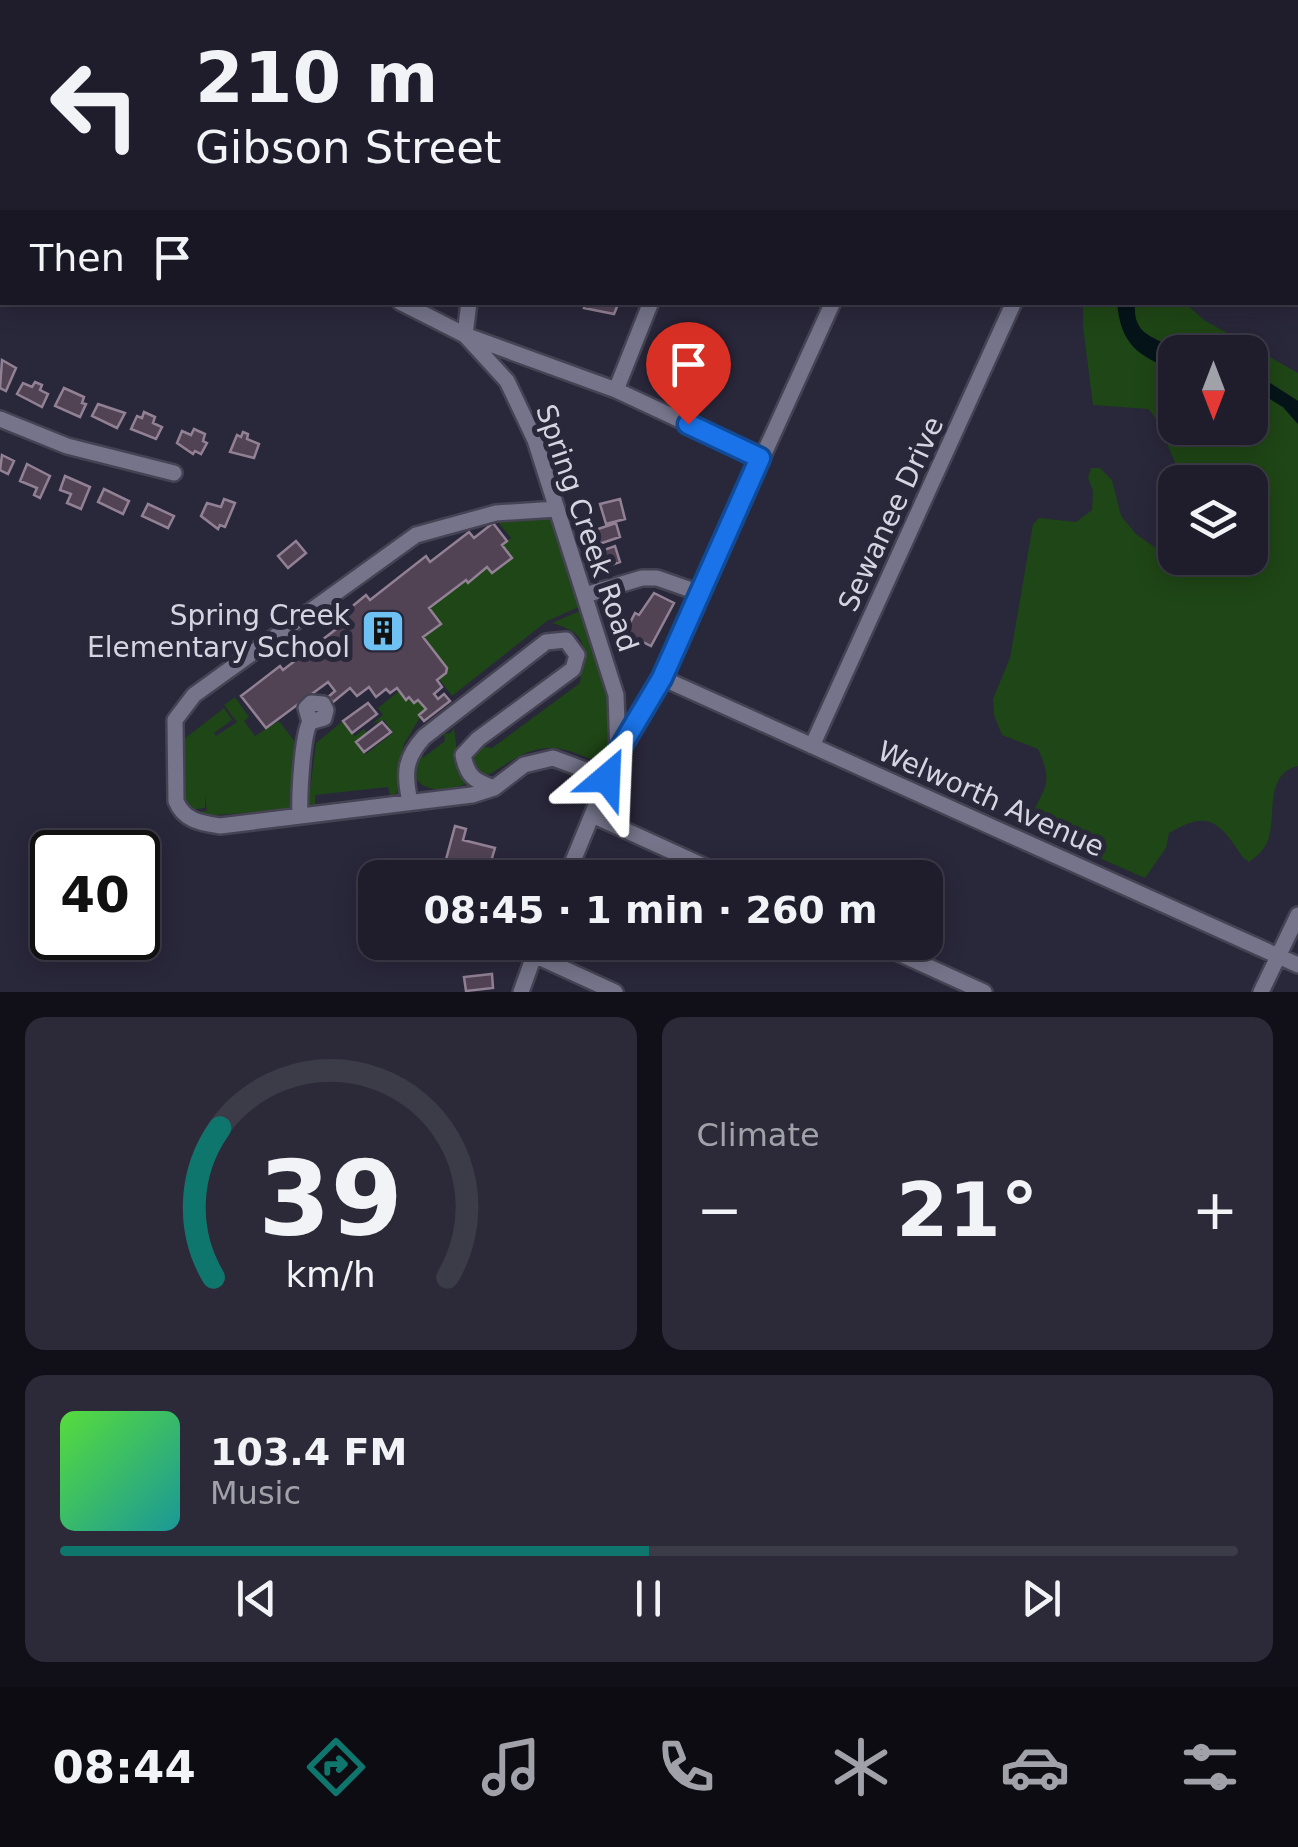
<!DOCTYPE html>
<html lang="en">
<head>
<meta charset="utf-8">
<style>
  body { margin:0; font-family:"DejaVu Sans",sans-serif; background:#2c2a38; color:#f1f3f6; height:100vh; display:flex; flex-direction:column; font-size:38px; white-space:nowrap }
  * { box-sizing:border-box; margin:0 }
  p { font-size:32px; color:#a1a2a9 }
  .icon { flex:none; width:55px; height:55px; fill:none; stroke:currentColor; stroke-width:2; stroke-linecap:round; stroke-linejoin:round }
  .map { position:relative; height:992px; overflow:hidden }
  .sheet { display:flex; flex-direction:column; gap:25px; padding:25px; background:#111018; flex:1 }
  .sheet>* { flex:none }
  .banner { position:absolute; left:0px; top:0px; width:1300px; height:305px; box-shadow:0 5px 25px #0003,0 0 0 2px #3c3b48; background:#1f1d2c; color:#f1f3f6; overflow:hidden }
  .needle { width:65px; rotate:180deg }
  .buttons { position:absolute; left:1158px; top:335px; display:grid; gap:20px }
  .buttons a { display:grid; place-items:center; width:110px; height:110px; border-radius:20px; background:#1f1d2c; box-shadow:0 5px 25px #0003,0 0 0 2px #3c3b48; font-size:50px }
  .speed { position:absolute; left:30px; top:830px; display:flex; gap:20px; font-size:50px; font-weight:700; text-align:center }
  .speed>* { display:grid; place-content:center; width:130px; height:130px; border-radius:50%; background:#1f1d2c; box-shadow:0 5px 25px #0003,0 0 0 2px #3c3b48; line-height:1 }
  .speed .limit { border:5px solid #111; border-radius:15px; background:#fff; color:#111 }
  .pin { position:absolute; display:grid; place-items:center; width:85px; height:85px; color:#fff; margin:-102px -42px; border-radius:50% 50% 50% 0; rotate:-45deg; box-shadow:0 0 10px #0007 }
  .pin .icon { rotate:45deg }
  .me { position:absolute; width:110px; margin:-55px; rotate:26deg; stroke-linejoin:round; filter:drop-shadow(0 0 8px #0008) }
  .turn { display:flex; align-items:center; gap:35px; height:210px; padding:0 30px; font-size:45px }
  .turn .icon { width:130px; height:130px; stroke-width:2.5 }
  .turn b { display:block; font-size:70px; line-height:85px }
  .then { display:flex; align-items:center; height:95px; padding:0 30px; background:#0003; gap:20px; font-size:38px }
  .big { font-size:75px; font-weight:700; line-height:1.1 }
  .sheet .card { flex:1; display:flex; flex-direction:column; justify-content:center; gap:15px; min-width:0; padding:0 35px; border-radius:20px; background:#2c2a38 }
  .sheet .dial { align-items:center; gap:0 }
  .dial svg { height:260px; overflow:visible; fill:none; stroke:#3c3b48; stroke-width:7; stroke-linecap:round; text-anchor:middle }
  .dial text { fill:#f1f3f6; stroke:none }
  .song { display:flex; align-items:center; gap:30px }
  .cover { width:120px; height:120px; border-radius:15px; background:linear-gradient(135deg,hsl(110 70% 55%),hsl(180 70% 35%)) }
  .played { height:10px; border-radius:5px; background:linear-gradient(90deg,#0f766e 50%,#3c3b48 50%) }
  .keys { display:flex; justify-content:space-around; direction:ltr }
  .heat { display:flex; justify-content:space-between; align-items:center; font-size:55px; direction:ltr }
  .sheet .tiles { flex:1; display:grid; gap:25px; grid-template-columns:1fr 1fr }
  .card:last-child { grid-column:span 2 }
  .trip { position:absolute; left:358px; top:860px; width:585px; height:100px; border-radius:20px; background:#1f1d2c; box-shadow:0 5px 25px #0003,0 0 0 2px #3c3b48; font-weight:700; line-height:100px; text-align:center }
  .tabs { display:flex; height:160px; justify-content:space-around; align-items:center; background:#0c0c12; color:#a1a2a9 }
  .tabs .icon { width:70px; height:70px }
  .tabs .active { color:#0f766e }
  .tabs b { font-size:45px; color:#f1f3f6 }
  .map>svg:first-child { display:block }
  .green { fill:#1f4616 }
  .water { fill:#041419 }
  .building { fill:#514354; stroke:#928195; stroke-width:2.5 }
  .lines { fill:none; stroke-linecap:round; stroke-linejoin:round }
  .minor-casing { stroke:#454353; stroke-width:20 }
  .minor { stroke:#75748a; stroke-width:15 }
  .route-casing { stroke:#114b97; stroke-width:25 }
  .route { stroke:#1a73e8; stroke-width:18 }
  .labels { text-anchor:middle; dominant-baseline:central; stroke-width:10; stroke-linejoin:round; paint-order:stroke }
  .street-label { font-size:28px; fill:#d5d4e1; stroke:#29273a }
  .poi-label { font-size:28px; fill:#d5d4e1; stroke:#29273a; text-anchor:end }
</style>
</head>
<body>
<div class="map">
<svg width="1298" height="992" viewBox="0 0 1298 992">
  <rect width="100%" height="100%" fill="#29273a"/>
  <path class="green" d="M1083,303h34v4l44,57 14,6v58h75v-41l33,20 15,17v342c-33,8 -22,46 -29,71 -3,12 -11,18 -20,25 -9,-6 -10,-11 -16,-19 -21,-30 -36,-26 -64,-10l-3,15 -21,30 -114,-50c3,-38 28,-34 7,-79l-36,-14 -8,-20 -1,-16 17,-41 23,-134 6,-6 37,4 16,-12 1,-19 -5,-13 3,-10h9l12,12 9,36 15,18 38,27 76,-3v-76h-63c-19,-23 -19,-52 -39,-73l-55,-4 -10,-78z
    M1135,303h50l19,17 94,53v28l-48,-31v-18h-66l-39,-18 -7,-6 -3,-7z
    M548,518l5,2 28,86 -34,15 -95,75 -13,-17 8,-6v-5l-24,-31 17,-13 -12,-16 38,-28 2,2 19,-14 5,5 20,-15 -10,-13 9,-7 -14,-17z
    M582,610c16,50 38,99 23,152 -15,-1 -26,-9 -40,-12 -32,-8 -51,10 -77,25l-12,-5 -5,-11 10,-13 11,2 88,-65 1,-6 -6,-3c16,-30 8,-42 -23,-51z
    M399,691l7,9 3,-2 5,6 4,-3 7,8 -21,35 -7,30v19l-7,3 -2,-9 -73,8v10h-7l8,-62 27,-22 12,15 9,-7 3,4 -11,9 10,12 27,-21 -9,-13 -12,4 11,-9 -5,-7z
    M235,697l14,20 -5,4 11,15 24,-15 19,25 -5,57 -6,7 -87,6 -9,-4 16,-1 -2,-18v15l-16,2 -7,-14 -3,-53 45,-35 8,12 -18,13 2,3 21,-14 -13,-17z
    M454,727l5,44 10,12c-20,7 -45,13 -56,-9l4,-25 1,6 6,2 21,-16 -1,-7 7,-1z"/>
  <path class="water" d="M1117,303h18c-3,35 23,35 49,49h-9v18c-38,-14 -54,-26 -58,-67z
    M1250,370l48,31v23l-15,-17 -33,-20z"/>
  <path class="building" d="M2,227v69l-2,-2z
    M586,302h33l-5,12 -30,-6z
    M2,360l14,8 -10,23 -6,-3z
    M35,382l7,3 -2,5 8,4 -6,13 -25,-13 6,-11 9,4z
    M64,388l20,9 -2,6 4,1 -6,13 -25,-11z
    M98,404l27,9 -8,15 -25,-12z
    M144,412l11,5 -2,6 9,4 -6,12 -25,-10 6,-13 5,2z
    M194,429l11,5 -2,7 4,2 -6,11 -6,-3 -2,3 -16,-11 5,-12 9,4z
    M243,432l5,2 -1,5 12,5 -5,14 -24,-6 7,-17 4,2z
    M2,455l12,6 -6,13 -8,-4z
    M27,464l23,12 -10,22 -6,-3 3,-7 -17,-7z
    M65,476l25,11 -9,22 -14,-6 4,-9 -11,-4z
    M104,489l25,12 -6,13 -25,-12z
    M224,499l11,4 -10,24 -5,-2 -2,4 -17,-13 6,-13 14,4z
    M620,499l5,20 -19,5 -6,-20z
    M148,504l26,12 -6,12 -26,-12z
    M493,523l14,18 -5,4 10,13 -20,15 -5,-6 -19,16 -2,-3 -37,28 12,16 -18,13 24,31 -1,5 -9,7 5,7 -8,7 4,5 6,-5 6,7 -26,20 -5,-6 7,-6 -8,-9 -4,3 -5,-6 -3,3 -9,-12 -7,5 -4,-4 -10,8 -7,-10 -12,9 -7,-8 -17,14 -5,-5 7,-6 -7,-9 -62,46 -25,-32 39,-30 3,4 65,-50 -5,-6 23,-19 4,5 56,-44 4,6 39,-30 5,6z
    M616,523l4,14 -21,7 -4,-3v-11z
    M296,541l10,12 -18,15 -10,-12z
    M615,546l5,16 -14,5 -5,-16z
    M654,593l20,10 -23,43 -26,-13 10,-20 4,2z
    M368,703l9,11 -25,19 -9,-12z
    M382,722l9,10 -27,20 -8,-10z
    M455,826l11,3 -3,11 32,8 -6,20 -32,-8 -2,9 -11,-2z
    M492,974l1,14 -27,3 -2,-14z"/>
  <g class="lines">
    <g class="minor-casing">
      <path id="minor" d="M112,2l1,-2
        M313,2l1,-2
        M502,2v-2
        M692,2l1,-2
        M882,2v-2
        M1020,2v-2
        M1060,2l1,-2
        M0,110l2,-2
        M400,302l65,33 42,46 28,59 81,255 2,57 -52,126
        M469,302l-4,33 151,55 145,68
        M616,390l35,-88
        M0,419l67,27 107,27
        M557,509l-61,4 -80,22 -222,160 -19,25 1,81c8,20 25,22 44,25l252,-31 22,-7 30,-23 29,-7 54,20
        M585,595l57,-17h15l43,15
        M662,678l636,287
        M812,746l202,-444
        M620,749l42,-71 171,-376
        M410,802c-6,-28 -6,-43 14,-65l122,-95 20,-2 11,15 -4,14 -95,70 -15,16c4,21 11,26 31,33
        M592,815l138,63
        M300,816c-1,-18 2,-81 10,-94l-4,-14 5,-5 12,1 3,6 -2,8 -14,4
        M874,942l110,50
        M534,955l81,37
        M521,992l18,-50
        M1261,992l37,-77"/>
    </g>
    <use href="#minor" class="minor"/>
  </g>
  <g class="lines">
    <g class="route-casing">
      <path id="route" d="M607,778l11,-26 44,-74 98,-220 -72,-34"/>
    </g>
    <use href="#route" class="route"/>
  </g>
  <defs>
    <g id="building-square" transform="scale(2.25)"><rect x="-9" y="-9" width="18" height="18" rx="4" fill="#6ec2f3" stroke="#29273a"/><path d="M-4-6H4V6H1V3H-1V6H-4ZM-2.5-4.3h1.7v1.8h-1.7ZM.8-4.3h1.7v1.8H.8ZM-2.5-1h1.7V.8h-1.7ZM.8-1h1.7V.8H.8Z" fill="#111"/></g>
  </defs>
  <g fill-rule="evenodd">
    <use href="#building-square" x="383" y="631"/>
  </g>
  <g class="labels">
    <g class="street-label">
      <text transform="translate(891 514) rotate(-65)">Sewanee Drive</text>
      <text transform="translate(587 528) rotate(71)">Spring Creek Road</text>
      <text transform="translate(991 799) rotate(24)">Welworth Avenue</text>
    </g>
    <g class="poi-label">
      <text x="350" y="615">Spring Creek<tspan x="350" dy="32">Elementary School</tspan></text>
    </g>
  </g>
</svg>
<div class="buttons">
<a><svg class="needle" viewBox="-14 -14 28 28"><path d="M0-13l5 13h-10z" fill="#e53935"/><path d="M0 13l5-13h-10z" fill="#a1a2a9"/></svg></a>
<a><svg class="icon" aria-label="layers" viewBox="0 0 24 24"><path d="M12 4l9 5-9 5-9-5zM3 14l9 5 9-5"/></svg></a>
</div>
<div class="speed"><div class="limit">40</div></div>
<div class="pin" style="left:688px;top:424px;background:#d93025"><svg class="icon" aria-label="arrive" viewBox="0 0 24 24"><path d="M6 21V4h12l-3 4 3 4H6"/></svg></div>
<svg class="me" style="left:607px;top:778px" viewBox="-20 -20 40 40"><path d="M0-17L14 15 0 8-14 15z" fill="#1a73e8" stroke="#fff" stroke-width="4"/></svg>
<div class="trip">08:45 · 1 min · 260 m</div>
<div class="banner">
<div class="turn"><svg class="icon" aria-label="left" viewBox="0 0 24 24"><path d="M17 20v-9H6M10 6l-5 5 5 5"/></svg><div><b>210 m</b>Gibson Street</div></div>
<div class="then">Then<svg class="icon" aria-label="arrive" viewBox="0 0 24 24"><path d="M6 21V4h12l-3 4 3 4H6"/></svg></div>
</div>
</div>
<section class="sheet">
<div class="tiles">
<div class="card dial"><svg viewBox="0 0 100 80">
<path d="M14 69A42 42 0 1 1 86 69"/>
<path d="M14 69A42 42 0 0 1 16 23" stroke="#0f766e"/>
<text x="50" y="56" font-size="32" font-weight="700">39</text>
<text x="50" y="72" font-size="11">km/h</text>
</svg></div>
<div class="card"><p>Climate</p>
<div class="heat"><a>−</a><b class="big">21°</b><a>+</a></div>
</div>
<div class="card">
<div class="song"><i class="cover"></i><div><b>103.4 FM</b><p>Music</p></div></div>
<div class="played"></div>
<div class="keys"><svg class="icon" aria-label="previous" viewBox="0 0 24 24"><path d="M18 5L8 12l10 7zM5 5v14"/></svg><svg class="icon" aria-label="pause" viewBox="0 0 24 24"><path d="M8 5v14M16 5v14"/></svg><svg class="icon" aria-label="next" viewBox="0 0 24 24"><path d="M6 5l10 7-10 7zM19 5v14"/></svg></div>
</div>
</div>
</section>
<nav class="tabs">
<b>08:44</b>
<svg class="icon active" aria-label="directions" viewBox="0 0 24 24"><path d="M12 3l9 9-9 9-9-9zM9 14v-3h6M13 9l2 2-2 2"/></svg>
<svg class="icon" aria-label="music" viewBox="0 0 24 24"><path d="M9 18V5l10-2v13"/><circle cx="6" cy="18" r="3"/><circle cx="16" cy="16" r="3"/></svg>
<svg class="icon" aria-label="phone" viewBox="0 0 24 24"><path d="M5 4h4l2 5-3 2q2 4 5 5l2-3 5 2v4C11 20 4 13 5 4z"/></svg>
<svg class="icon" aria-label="climate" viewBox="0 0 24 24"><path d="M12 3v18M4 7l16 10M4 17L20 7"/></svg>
<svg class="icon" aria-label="car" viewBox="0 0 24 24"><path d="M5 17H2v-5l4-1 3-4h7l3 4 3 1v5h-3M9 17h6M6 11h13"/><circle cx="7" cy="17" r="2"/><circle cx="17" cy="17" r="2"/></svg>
<svg class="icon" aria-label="filters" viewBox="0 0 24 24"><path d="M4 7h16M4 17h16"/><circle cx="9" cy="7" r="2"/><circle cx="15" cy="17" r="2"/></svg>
</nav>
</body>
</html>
